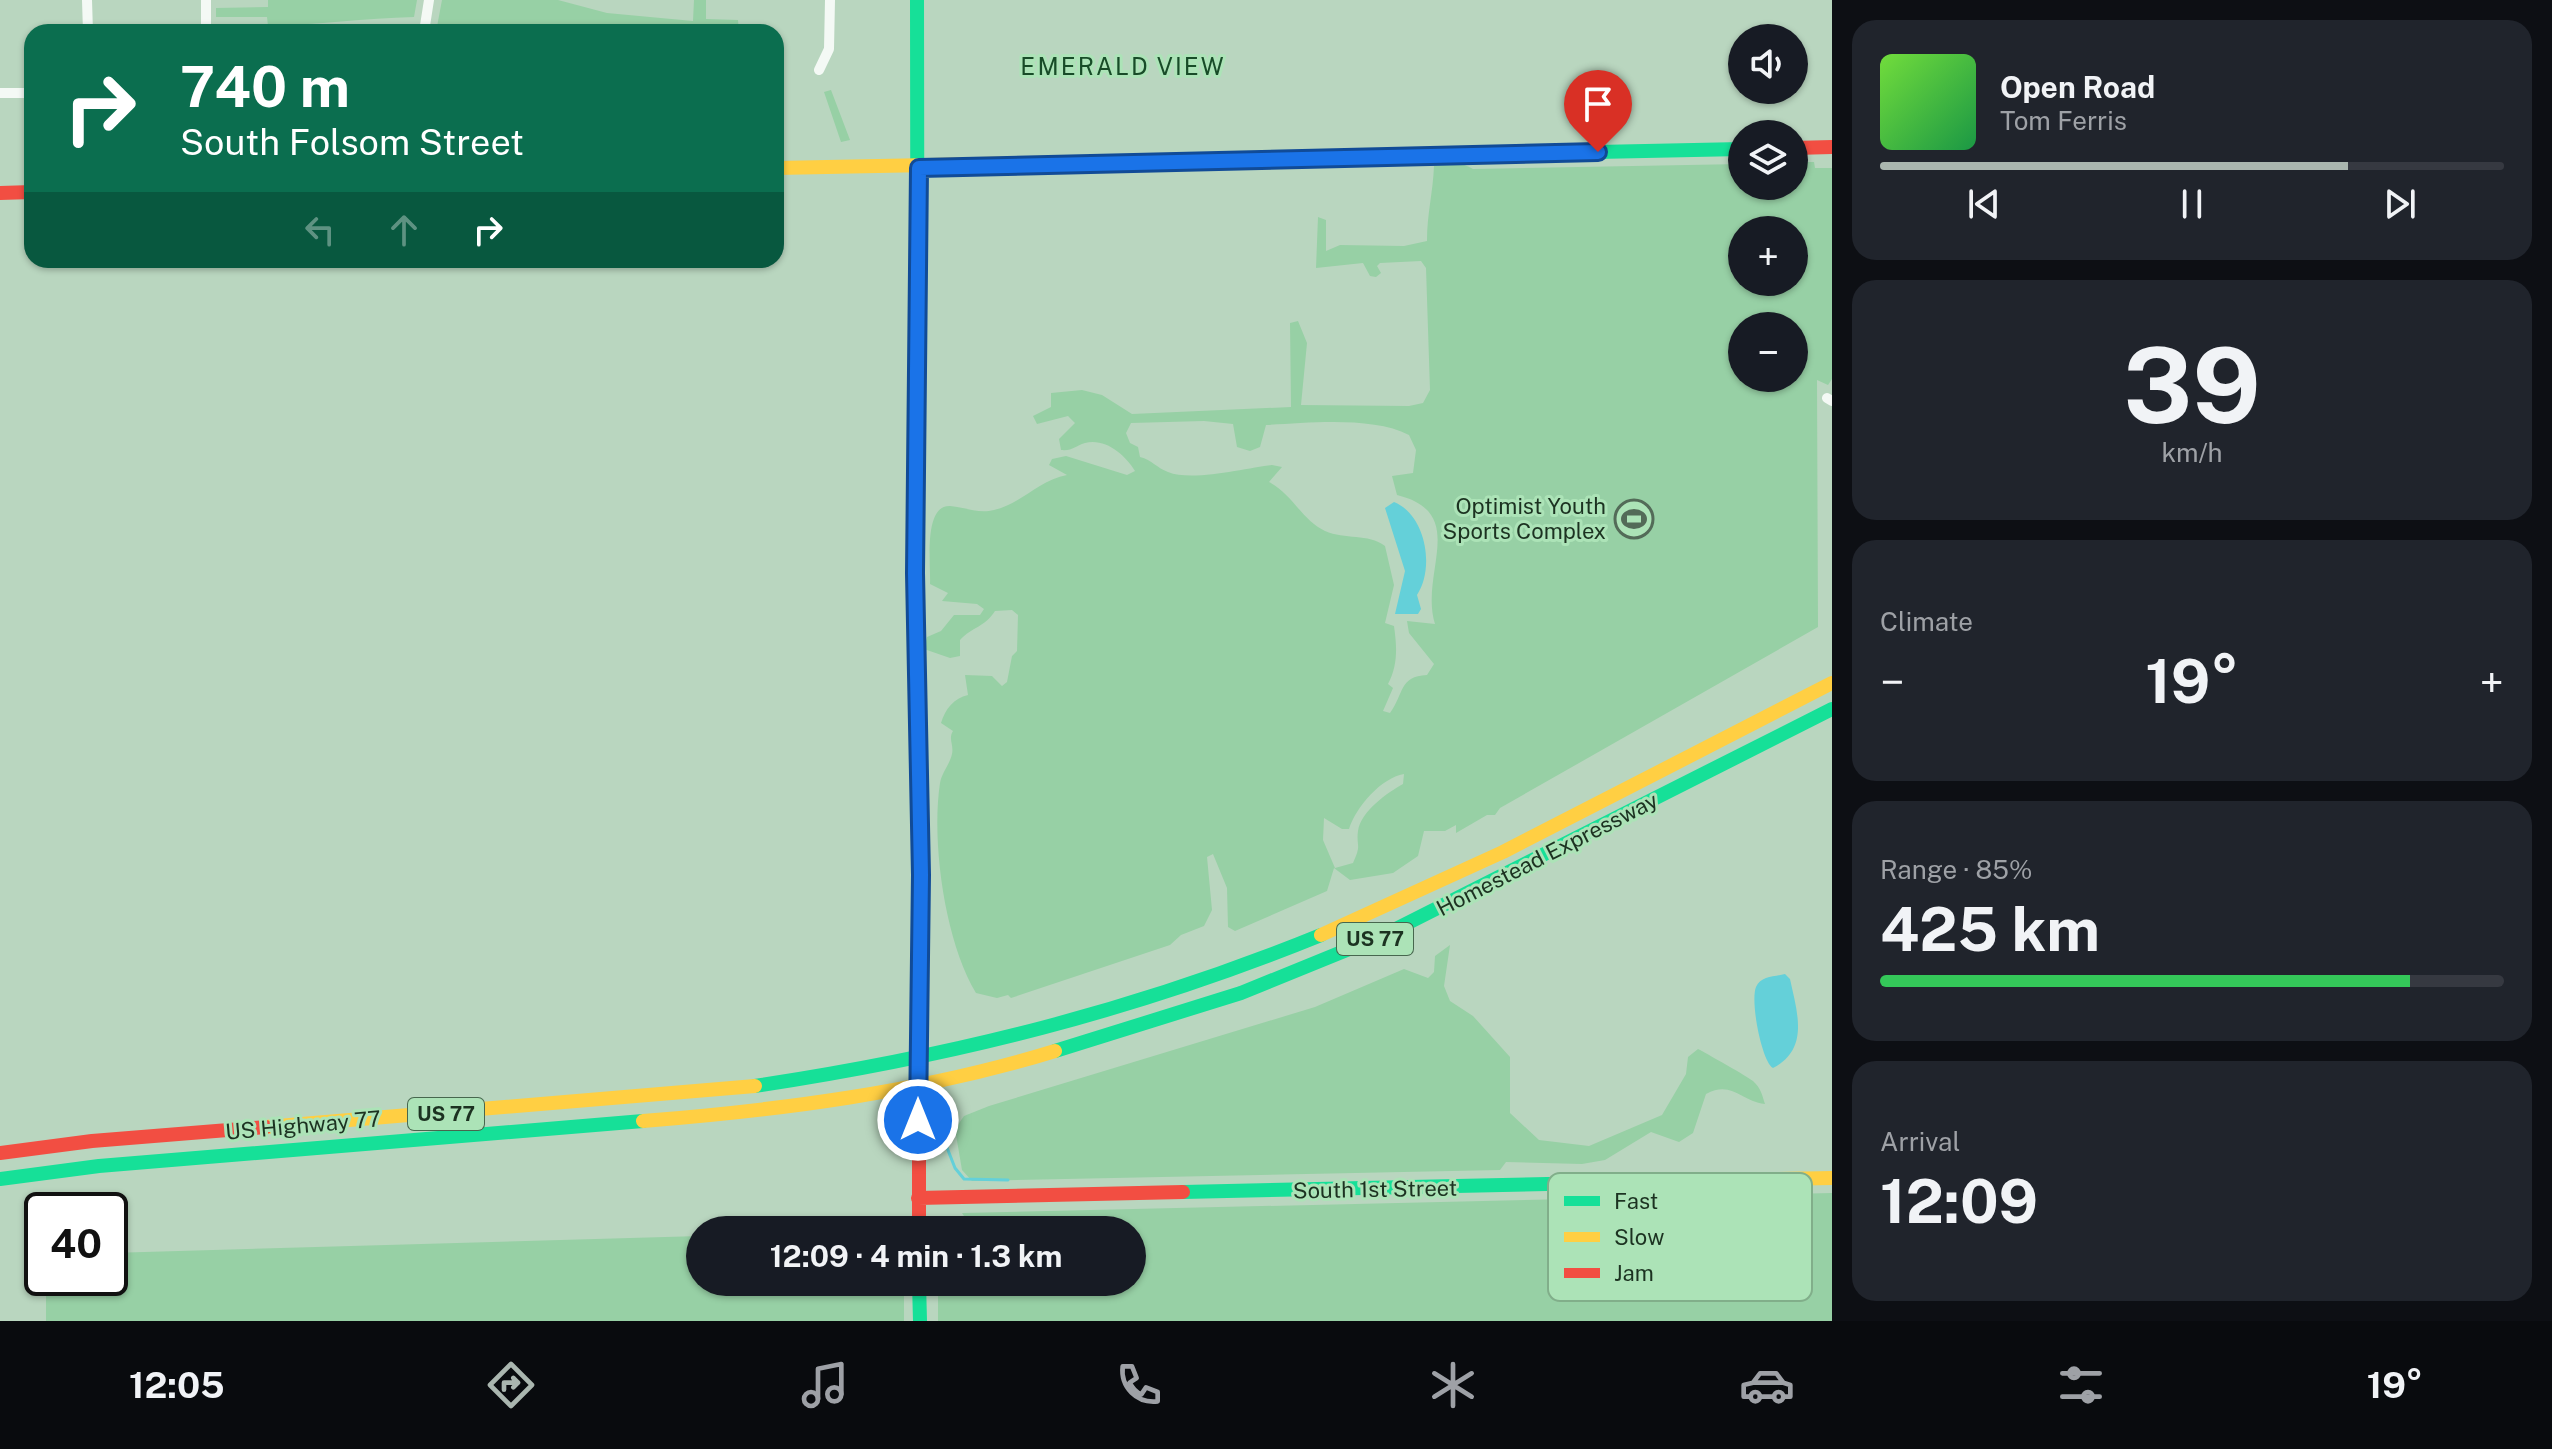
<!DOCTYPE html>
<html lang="en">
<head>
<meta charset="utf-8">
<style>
  body { margin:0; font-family:"Public Sans",sans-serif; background:#20242c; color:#f1f3f6; height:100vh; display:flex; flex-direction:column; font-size:30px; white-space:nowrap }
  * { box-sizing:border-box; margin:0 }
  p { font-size:26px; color:#9ea1a6 }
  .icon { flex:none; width:44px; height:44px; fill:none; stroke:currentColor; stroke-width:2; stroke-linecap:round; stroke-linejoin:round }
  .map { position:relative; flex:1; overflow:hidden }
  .side { display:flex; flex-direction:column; gap:20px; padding:20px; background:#0d0f14; width:720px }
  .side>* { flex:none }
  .banner { position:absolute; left:24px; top:24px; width:760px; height:244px; border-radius:24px; box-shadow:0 2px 6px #0004; background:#0b6e4f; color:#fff; overflow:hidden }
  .controls { position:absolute; left:1728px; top:24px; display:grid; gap:16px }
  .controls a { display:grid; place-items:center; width:80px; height:80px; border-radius:50%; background:#171b24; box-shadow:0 2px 6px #0004; font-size:40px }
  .speed { position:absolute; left:24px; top:1192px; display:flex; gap:16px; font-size:40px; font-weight:700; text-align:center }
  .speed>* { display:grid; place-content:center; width:104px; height:104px; border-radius:50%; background:#171b24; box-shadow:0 2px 6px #0004; line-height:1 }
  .speed .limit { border:4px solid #111; border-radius:12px; background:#fff; color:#111 }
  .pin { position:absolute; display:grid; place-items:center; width:68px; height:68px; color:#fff; margin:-82px -34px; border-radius:50% 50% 50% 0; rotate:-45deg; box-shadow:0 0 8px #0007 }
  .pin .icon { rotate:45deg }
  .me { position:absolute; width:88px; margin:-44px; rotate:0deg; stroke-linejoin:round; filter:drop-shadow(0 0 6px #0008) }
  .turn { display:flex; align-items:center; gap:28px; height:168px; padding:0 24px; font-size:36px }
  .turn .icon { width:104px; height:104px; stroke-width:2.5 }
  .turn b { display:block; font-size:56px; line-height:68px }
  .lanes { display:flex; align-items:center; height:76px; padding:0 24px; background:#0003; justify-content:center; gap:40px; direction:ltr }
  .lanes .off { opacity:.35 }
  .big { font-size:60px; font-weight:700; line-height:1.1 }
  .side .widget { flex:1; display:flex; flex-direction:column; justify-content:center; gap:12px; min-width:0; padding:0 28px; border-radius:24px; background:#20242c }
  .side .dial { align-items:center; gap:0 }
  .dial b { font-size:104px; line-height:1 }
  .song { display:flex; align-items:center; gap:24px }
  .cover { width:96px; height:96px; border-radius:12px; background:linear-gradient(135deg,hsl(100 70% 55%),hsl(140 70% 35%)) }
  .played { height:8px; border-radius:4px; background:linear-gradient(90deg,#aab6af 75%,#363941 75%) }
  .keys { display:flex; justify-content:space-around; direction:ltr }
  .heat { display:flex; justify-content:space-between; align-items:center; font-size:44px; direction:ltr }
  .charge { height:12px; border-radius:6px; background:linear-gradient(90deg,#34c759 85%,#363941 0) }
  .trip { position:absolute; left:686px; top:1216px; width:460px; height:80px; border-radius:40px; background:#171b24; box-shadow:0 2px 6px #0004; font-weight:700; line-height:80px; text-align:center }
  .tab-bar { display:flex; height:128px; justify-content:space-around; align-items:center; background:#090b0e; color:#9ea1a6 }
  .tab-bar .icon { width:56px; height:56px }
  .tab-bar .on { color:#aab6af }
  .tab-bar b { font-size:36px; color:#f1f3f6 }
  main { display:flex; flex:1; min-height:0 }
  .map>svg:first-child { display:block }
  .green { fill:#97d0a5; fill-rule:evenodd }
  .water { fill:#64d0d9 }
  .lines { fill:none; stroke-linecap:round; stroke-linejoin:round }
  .stream { stroke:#64d0d9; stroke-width:3 }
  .street { stroke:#f4f9f5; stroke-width:10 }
  .fast { stroke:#16e098; stroke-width:14 }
  .slow { stroke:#ffcf43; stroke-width:14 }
  .jam { stroke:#f24e42; stroke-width:14 }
  .route-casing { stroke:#114b97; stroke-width:20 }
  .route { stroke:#1a73e8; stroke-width:14 }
  .labels { text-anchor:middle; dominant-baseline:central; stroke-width:6; stroke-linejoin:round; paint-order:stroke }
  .shield { fill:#ace3b7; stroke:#47674e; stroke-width:2 }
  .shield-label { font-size:20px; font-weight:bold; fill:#1c3221 }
  .poi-label { font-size:22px; fill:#1c3221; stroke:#ace3b7; text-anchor:end }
  .street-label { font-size:22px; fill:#1c3221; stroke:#ace3b7 }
  .neighbourhood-label { font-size:24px; letter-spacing:2px; fill:#184c28; stroke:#ace3b7 }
  .key { fill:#ace3b7; stroke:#81ae8a; stroke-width:2 }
  .key-label { font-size:22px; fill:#1c3221 }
</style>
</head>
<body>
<main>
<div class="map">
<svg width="1832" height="1321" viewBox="0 0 1832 1321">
  <rect width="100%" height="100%" fill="#b9d6bf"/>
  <path class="green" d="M268,0h149l-3,17c-49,1 -97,8 -146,9l-1,-9h-51v-9l52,-1z
    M442,0h116l49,13 86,8 1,-21h12v19l32,1 1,12h-303z
    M831,90l19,50 -9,2 -17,-50z
    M1794,162h20l1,6h17v211l-4,6 -11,-5 1,247 -318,181 -5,7h-8l-31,18v-8l-11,6h-21l-6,25 -25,17 -43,7 -16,-12 -7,23 -92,40 -7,-4 -1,-39 -14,-34 -6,3 5,53 -8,16 -23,9 -11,10 -159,53 -3,-3 -11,3 -21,-5c-31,-51 -45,-151 -36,-210 2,-11 10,-19 12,-29 2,-9 -4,-15 1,-23l-12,-8c4,-14 13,-25 27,-28l-3,-20 27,1 10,10 5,-4 5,-26 5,-5 1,-36 -6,-5 -17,1c-10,16 -23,16 -35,29v16l-10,2 -26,-9 3,-12 14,-6 13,-16h26l4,-6 -7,-5 -35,-3 6,-8 -18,-9c1,-19 -7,-79 20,-78 15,1 28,8 44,4 27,-6 45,-30 73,-35l-18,-10 3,-6 14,-3 61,19 8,-4c-10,-16 -29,-33 -50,-28 -10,3 -12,8 -24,7l-2,-11 16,-16 -7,-7 -31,8 -4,-8 18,-9v-14l31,-3 20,5 30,19 159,-7 -1,-84 8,-2 9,22 -6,62 108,1 14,-3 7,-13 -4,-122 -5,-7 -41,2 -3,3 4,7 -5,4 -6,-1 -7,-13 -47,5 2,-51 8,3v31l14,-6 64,1 23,-5c0,-27 6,-49 7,-75 12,-5 29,-4 39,3l269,-5v22h52zM1742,230h52v52h-52zM1742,326h52v52h-52zM1204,421l29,3 4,23 13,4 10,-4 6,-22c42,-2 106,-9 143,10l7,15 -3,23 -21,3 5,19c73,18 22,78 38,129l-28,-3 2,12 25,31 -7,11c-28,1 -23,19 -37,38l-7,-2 10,-23 -5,-4c10,-19 9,-37 6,-58l-9,-3 9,-38 -9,-39c-17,-13 -40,-6 -60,-15 -23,-11 -33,-37 -56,-49l13,-15 -10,-2c-26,3 -80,17 -104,7 -11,-4 -16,-12 -28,-15l-2,-10 -8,-4 -4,-10 5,-10zM1404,774l-1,10c-16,9 -42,27 -45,47 -2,16 4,13 -5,32l-18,5 -12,-28 1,-22 18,11h7c7,-22 32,-51 55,-55z
    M1450,945l-6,41 6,15 23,15 37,41v56l29,27 50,6 73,-31 24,-41 2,-17 10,-8c6,3 52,29 55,32 8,7 9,14 12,23 -25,-3 -33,-24 -59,-10l-13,39 -14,9 -28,-10 -46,28 -23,4 -76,-2 -6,8 -528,11 -10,-11 -7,-41 9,-13 25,-10 326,-99 89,-38 24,9 6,-6 1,-16z
    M1832,1193v128h-894v-39h194v-52h-195v-10l29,-1 -4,-6z
    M700,1236v46h204v39h-858v-43h64v-25z"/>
  <path class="water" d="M1394,502c32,13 41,66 23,93l4,14 -3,5h-23l10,-43 -20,-63z
    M1785,974l5,5c7,33 20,70 -17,89 -11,-6 -23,-66 -17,-81 5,-11 18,-10 29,-13z"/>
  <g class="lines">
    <path class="stream" d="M882,1108l25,26
      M928,1135l16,5 11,28 9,11 44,1"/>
    <path class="street" d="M87,0l1,32
      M206,0v32
      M424,32l5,-32
      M819,70l10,-21 1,-49
      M0,93h32
      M1827,398l5,3"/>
    <path class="fast" d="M917,0l1,690
      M1450,155l292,-6
      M1055,1051l186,-58 145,-59 446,-225
      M755,1086c199,-30 379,-75 566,-151
      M0,1179l99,-13 544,-45
      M1183,1192l455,-10
      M919,1282l1,39"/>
    <path class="slow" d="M776,168l674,-13
      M918,690l1,397
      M1321,935l182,-83 329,-169
      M643,1121c138,-11 279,-29 412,-70
      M266,1127l489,-41
      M1638,1182l194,-4"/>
    <path class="jam" d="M1794,148l38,-1
      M0,193l32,-1
      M919,1087v143
      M0,1153l92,-12 174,-14
      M918,1198l265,-6"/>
  </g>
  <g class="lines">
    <g class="route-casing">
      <path id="route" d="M918,1120l3,-245 -6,-302 4,-405 679,-16"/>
    </g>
    <use href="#route" class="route"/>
  </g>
  <defs>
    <g id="stadium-ring" transform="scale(2)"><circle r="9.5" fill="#ace3b7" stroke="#536b58" stroke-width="1.5"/><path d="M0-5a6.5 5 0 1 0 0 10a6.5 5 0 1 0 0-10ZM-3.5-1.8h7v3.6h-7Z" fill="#536b58"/></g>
  </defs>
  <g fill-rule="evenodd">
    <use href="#stadium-ring" x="1634" y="519"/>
  </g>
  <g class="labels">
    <g class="shield">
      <rect x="1337" y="923" width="76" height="32" rx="6"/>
      <rect x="408" y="1098" width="76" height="32" rx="6"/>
    </g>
    <g class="shield-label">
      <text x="1375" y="939">US 77</text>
      <text x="446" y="1114">US 77</text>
    </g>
    <g class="poi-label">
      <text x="1606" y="506">Optimist Youth<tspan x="1606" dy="25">Sports Complex</tspan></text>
    </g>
    <g class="street-label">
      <text transform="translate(1547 854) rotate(-27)">Homestead Expressway</text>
      <text transform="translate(303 1125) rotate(-5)">US Highway 77</text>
      <text transform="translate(1375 1189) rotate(-1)">South 1st Street</text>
    </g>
    <g class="neighbourhood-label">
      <text x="1123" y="66">EMERALD VIEW</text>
    </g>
  </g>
  <rect x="1548" y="1173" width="264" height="128" rx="12" class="key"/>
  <rect x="1564" y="1196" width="36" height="10" fill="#16e098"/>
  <rect x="1564" y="1232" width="36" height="10" fill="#ffcf43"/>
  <rect x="1564" y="1268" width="36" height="10" fill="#f24e42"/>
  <g class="key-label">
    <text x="1614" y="1209">Fast</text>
    <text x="1614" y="1245">Slow</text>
    <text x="1614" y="1281">Jam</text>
  </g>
</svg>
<div class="controls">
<a><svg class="icon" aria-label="sound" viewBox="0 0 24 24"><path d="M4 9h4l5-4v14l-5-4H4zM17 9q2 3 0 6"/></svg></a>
<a><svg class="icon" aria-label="layers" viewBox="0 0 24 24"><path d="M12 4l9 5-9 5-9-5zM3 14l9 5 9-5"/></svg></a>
<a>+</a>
<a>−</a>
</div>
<div class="speed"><div class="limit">40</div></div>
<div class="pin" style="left:1598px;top:152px;background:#d93025"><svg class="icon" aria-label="arrive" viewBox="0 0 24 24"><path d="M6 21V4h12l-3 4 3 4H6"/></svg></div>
<svg class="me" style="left:918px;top:1120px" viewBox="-20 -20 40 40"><circle r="17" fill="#1a73e8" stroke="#fff" stroke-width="3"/><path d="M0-11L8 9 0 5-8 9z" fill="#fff"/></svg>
<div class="trip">12:09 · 4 min · 1.3 km</div>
<div class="banner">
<div class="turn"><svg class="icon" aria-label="right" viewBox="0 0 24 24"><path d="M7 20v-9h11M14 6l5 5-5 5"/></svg><div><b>740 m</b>South Folsom Street</div></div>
<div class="lanes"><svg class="icon off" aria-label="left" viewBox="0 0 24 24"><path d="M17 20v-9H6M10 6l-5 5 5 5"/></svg><svg class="icon off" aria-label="ahead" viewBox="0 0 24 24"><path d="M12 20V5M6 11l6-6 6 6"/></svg><svg class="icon" aria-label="right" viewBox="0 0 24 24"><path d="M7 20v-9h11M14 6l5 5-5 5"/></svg></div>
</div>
</div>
<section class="side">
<div class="widget">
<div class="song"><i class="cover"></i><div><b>Open Road</b><p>Tom Ferris</p></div></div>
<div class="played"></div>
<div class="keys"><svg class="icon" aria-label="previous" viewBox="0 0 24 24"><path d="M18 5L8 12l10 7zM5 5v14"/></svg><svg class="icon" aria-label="pause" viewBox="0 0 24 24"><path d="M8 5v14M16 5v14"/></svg><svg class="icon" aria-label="next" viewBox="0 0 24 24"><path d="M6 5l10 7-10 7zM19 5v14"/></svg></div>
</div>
<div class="widget dial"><b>39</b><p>km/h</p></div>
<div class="widget"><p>Climate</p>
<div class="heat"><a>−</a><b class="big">19°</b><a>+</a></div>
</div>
<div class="widget"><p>Range · 85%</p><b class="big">425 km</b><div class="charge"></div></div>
<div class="widget"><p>Arrival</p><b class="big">12:09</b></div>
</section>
</main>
<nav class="tab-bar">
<b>12:05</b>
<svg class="icon on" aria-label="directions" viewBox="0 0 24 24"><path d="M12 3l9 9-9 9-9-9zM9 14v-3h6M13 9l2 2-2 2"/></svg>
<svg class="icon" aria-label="music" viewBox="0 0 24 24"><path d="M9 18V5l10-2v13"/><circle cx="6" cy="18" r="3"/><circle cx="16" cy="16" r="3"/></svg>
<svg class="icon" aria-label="phone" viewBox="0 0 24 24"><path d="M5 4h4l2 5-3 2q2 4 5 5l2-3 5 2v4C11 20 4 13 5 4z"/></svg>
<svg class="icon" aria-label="climate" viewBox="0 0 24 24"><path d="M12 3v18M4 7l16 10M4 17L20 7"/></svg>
<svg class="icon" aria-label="car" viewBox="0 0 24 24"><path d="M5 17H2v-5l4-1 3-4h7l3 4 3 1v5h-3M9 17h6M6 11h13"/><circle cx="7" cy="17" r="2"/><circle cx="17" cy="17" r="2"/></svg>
<svg class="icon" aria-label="filters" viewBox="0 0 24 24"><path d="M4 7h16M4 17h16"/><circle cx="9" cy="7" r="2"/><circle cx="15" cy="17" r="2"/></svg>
<b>19°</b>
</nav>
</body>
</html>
